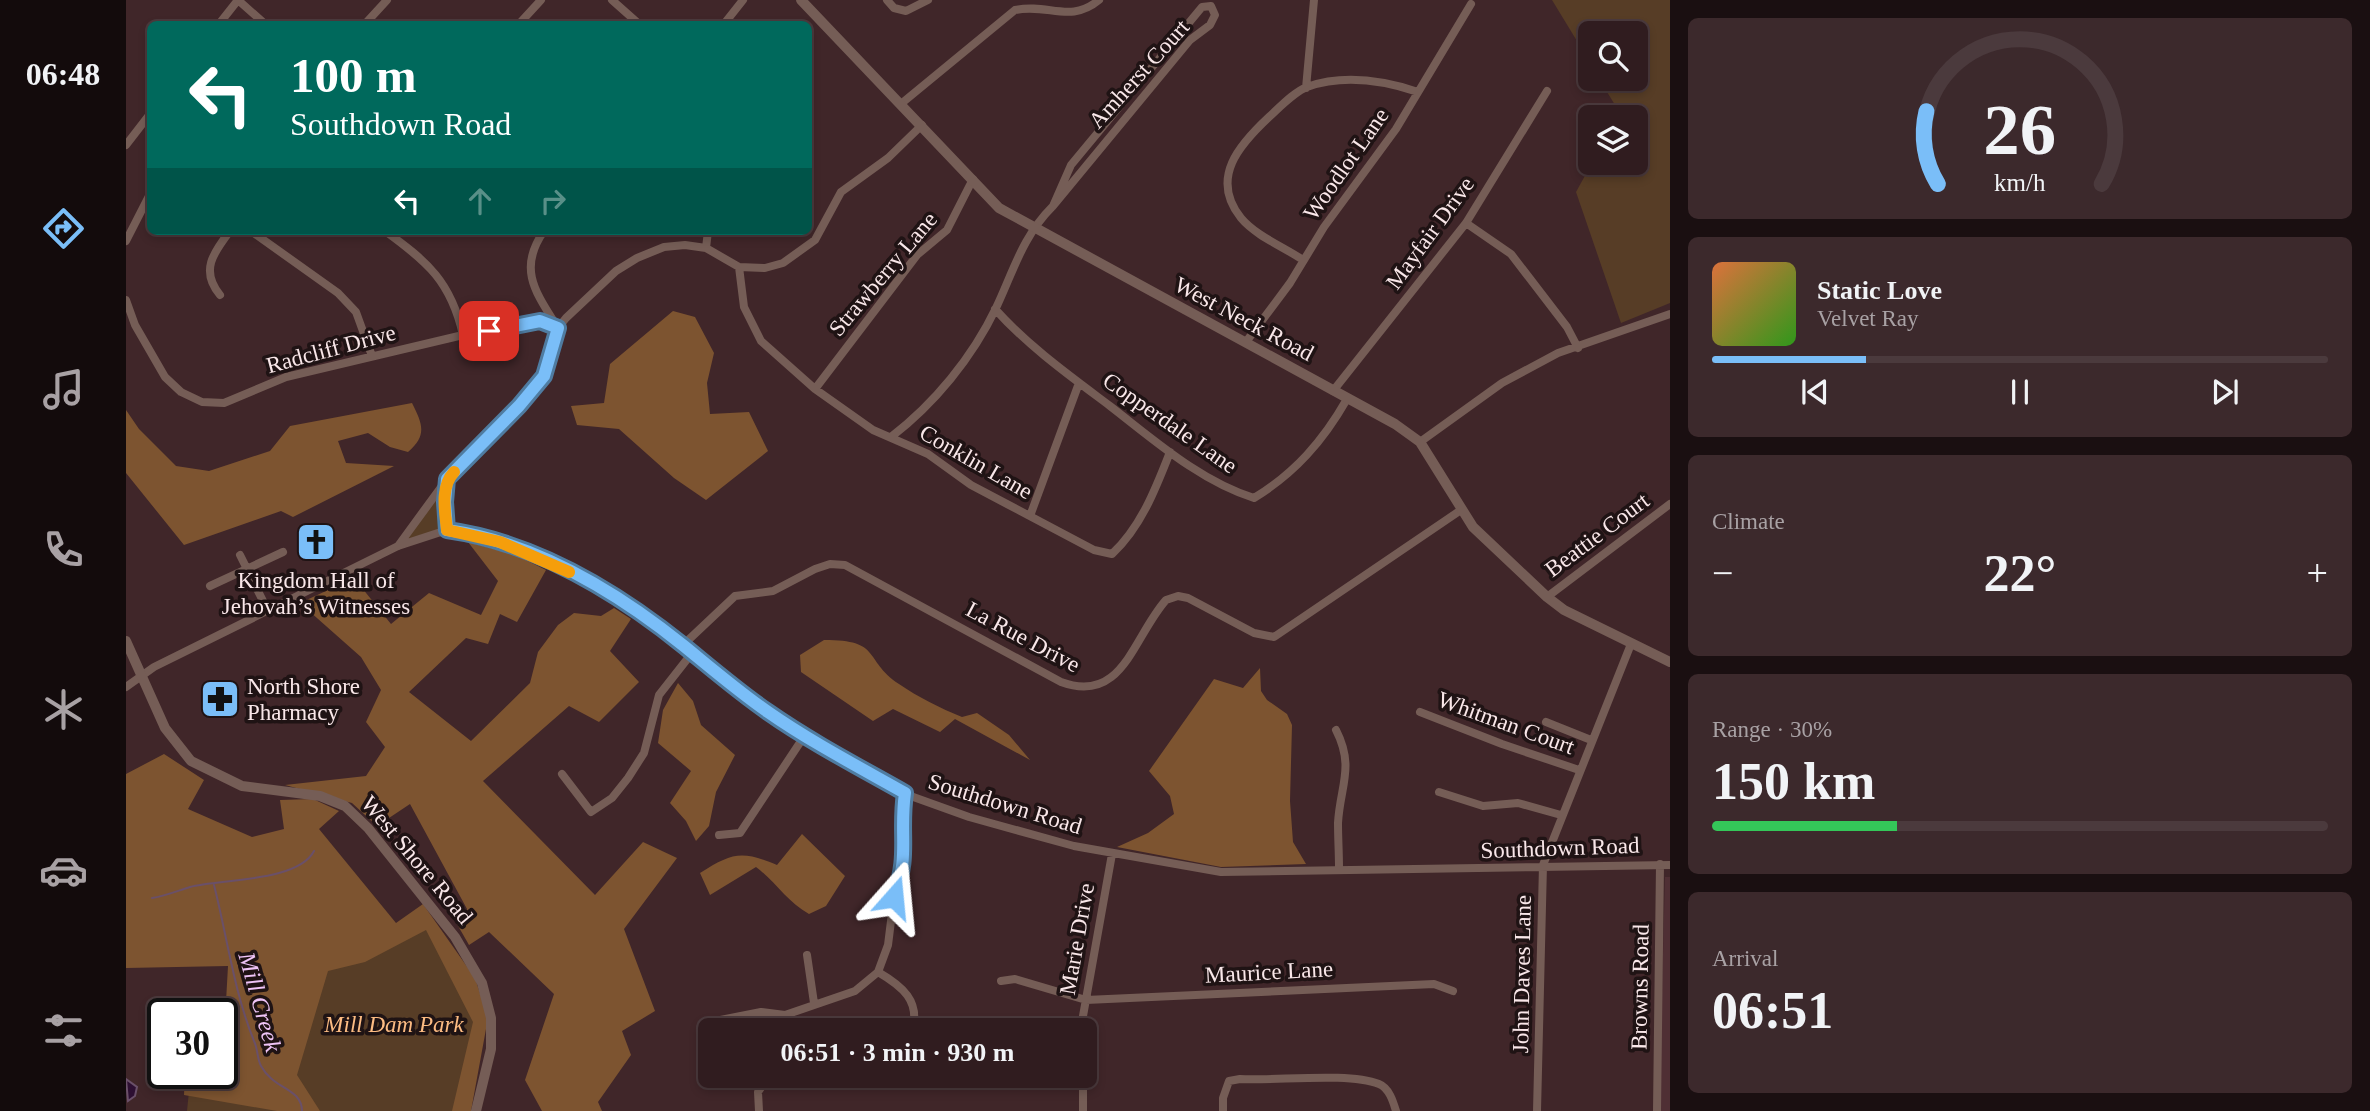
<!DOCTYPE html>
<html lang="en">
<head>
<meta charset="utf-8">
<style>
  body { margin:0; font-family:"Times New Roman",serif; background:#3c292c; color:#f1f3f6; height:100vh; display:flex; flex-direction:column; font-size:26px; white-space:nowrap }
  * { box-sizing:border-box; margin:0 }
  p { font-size:23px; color:#a8a1a4 }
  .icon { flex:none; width:38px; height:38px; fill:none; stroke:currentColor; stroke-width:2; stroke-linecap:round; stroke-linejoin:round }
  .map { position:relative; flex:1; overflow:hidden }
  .side { display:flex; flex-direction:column; gap:18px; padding:18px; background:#1a0f11; width:700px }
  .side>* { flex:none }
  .banner { position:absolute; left:21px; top:21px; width:665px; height:214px; border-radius:10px; box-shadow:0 4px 10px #0003,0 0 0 2px #4b3a3d; background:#00695c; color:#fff; overflow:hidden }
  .fabs { position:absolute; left:1452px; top:21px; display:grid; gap:14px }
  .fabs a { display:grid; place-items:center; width:70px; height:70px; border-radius:10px; background:#301c1f; box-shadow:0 4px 10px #0003,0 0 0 2px #4b3a3d; font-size:35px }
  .speed { position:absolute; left:21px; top:998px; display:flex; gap:14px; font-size:35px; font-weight:700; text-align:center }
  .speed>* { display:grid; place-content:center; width:91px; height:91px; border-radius:50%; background:#301c1f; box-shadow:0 4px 10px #0003,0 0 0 2px #4b3a3d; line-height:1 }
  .speed .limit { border:4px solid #111; border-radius:10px; background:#fff; color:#111 }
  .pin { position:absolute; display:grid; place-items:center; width:60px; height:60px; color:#fff; margin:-30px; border-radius:14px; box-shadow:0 4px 10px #0006 }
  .me { position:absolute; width:77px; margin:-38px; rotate:18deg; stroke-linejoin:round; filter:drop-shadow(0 0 5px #0008) }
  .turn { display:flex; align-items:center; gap:24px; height:147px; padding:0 28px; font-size:32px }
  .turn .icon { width:91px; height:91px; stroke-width:2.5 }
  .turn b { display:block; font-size:49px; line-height:60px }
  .lanes { display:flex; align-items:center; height:66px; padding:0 28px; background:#0003; justify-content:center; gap:35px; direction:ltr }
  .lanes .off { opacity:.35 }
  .big { font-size:52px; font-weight:600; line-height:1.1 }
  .side .tile { flex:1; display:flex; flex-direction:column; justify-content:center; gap:10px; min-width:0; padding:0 24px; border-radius:10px; background:#3c292c }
  .side .dial { align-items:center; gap:0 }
  .dial svg { height:182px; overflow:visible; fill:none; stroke:#4b3a3d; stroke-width:7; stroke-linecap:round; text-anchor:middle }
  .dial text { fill:#f1f3f6; stroke:none }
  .song { display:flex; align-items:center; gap:21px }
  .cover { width:84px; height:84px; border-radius:10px; background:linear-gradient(135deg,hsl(20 70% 55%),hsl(110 70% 35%)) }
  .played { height:7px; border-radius:4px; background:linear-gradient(90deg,#7abef8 25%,#4b3a3d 25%) }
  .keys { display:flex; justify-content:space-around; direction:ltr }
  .heat { display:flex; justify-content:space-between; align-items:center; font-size:38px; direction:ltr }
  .charge { height:10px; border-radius:5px; background:linear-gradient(90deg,#34c759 30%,#4b3a3d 0) }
  .trip { position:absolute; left:572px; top:1018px; width:399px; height:70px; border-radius:10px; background:#301c1f; box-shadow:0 4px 10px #0003,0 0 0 2px #4b3a3d; font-weight:600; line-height:70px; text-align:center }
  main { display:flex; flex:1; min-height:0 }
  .tabs { display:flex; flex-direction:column; width:126px; justify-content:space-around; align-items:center; background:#130b0c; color:#a8a1a4 }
  .tabs .icon { width:49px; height:49px }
  .tabs .active { color:#7abef8 }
  .tabs b { font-size:32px; color:#f1f3f6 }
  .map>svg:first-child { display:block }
  .built { fill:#4f2f34 }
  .green { fill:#573d26 }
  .forest { fill:#7d5430 }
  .water { fill:#2d0f32; stroke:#6a5069; stroke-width:2 }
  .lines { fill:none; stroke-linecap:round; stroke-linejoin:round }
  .stream { stroke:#6a5069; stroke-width:2 }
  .minor { stroke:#755d56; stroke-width:8 }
  .tertiary { stroke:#755d56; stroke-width:10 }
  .route-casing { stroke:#4f7ca1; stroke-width:18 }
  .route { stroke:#7abef8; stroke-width:12 }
  .slow { stroke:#f59e0b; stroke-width:12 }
  .labels { text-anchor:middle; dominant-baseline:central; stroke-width:7; stroke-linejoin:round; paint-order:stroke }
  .street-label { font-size:23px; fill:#f9e7e9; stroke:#1f1314 }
  .poi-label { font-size:23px; fill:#f9e7e9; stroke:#1f1314 }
  .park-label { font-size:23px; font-style:italic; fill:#fdbc83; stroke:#1f1314 }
  .water-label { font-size:24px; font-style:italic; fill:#efc4f7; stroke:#1f1314 }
</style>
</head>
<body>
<main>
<nav class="tabs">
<b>06:48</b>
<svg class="icon active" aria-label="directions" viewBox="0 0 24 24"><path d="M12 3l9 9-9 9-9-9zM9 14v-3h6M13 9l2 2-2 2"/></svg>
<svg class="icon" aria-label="music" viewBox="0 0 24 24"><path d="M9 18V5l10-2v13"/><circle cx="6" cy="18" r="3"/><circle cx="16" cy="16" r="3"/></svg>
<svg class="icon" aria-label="phone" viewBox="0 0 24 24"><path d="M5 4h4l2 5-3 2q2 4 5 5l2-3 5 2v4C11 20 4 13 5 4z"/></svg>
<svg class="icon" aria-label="climate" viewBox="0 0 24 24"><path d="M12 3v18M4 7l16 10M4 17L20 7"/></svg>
<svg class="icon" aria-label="car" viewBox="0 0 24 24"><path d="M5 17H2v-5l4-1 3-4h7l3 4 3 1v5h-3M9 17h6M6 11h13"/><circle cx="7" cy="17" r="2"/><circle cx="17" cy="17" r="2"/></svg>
<svg class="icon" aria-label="filters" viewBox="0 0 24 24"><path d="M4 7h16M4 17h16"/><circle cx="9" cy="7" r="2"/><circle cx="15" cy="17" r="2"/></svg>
</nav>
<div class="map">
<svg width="1544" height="1111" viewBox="0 0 1544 1111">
  <rect width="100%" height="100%" fill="#402629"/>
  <path class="built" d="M1539,877h5v234h-11z"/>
  <path class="green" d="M1426,0h118v303l-49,20 -45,-131 16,-29h44v-46h-18l2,-4 -21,-34h37v-46h-45v31z
    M318,487v41l-40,13z
    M305,923l53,89 -18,99h-279l2,-20 102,-15 39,-135z"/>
  <path class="forest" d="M547,311l22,6 19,36 -7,30 3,31 39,-2 19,39 -62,49 -32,-22 -55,-49 -42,-4 -6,-19 33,-3 6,-39z
    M286,403c11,22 15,32 -4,49l-18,-5 -22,-14 -30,8 8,22 48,3 -101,51 -12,-6 -97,34 -58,-72v-63l13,19 37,37 33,5 61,-20 20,-25z
    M342,542l48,13 30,15 -29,52 -17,-8 -12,30 -22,-6 -57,54 62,49 59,-58 8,-31 20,-27 16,-12 27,3 13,-8 17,11 -21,32 29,31 -40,40 -30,-16 -86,75 112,114 48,-53 34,16 -53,71 31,82 -33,20 9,24 -33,47 4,9h-60l-17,-31 29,-86 -65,-62 -20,13 -12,-21 10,-15 -57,-105 -33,22 -25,-23 -67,-18 81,-9 19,-29 -19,-25 15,-32 -20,-33 -61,-54 54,-25 37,46 38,-31 52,22 17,-34z
    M698,640c59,0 38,19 75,44 19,13 41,24 63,33l15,-4 32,22 21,25 -75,-41 -15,13 -47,-23 -20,12 -72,-49 -1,-17z
    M1134,668l1,23 6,9 20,14 5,11 -2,76 3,41 13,22 -85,3 -104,-20 31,-14 26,-19 -4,-18 -21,-25 65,-92 29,9z
    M552,683l15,18 8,24 34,30 -19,37 -7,34 -13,15 -10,-20 -16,-18 21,-32 -33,-28 5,-33z
    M38,754l40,26 -16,29 64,28 32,-8 -4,-29 33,-1 26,12 -20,18 77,94 27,-19 52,74 13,40 -17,93h-19l21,-89 -47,-92 -61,32 -37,9 -31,104 23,36h-43l-93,-16 1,-22h37l6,-107 -102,2v-194z
    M676,834l43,42 -19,30 -17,8c-22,-12 -33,-32 -53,-47l-46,28 -10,-22c32,-20 41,-23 77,-8z"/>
  <path class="water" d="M0,1079l11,8 -2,9 -7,5z"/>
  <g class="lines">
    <path class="stream" d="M88,885c13,51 20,107 40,156 4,8 3,18 7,25 13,24 41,22 41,45
      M26,898c13,-2 25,-7 38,-11 30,-8 108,-5 124,-36"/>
    <path class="minor" d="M112,0l27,24
      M486,0l27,24
      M761,0l7,8 12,3 22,-11
      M93,24l19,-24
      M239,24l22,-24
      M393,24l22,-24
      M598,24l19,-24
      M1180,88l8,-88
      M776,103l113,-93c34,-7 55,14 84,-10
      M0,145l24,-31
      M1340,223l45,31 56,73 11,21
      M125,231l87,62 18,19 16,44
      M259,231c43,31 66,51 78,104
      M418,231c-27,38 -8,62 14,97
      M0,241l24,-47
      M580,248l2,-17
      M1177,260c-19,-13 -47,-24 -62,-42 -32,-40 -1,-74 28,-101 11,-10 25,-25 38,-30 37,-13 75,-7 111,5
      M613,267l5,40 17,34 54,48 58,41 55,24 43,31 123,65 18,4c29,-27 44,-66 58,-102
      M94,295c-20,-24 -7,-42 10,-64
      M0,300l9,25 30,52 16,15 21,10 22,1 62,-26 177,-42 77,-14 18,7
      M869,309c33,37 75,67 115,97 44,34 90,75 144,92 41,-25 69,-57 93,-99
      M1120,342l44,-59 34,-56 72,-98 75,-125
      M689,389l102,-134 30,-25 26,-51
      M1207,391l133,-168 81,-132
      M765,437c43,-33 81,-79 105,-129 18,-38 26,-71 57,-102l137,-166 20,-15 5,-10 -4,-9 -9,1 -131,158 -18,41
      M1294,442l82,-59 56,-30 112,-39
      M321,482v48
      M904,516l49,-133
      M272,546l49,-67 72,-73 25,-30 14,-48 8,-10 50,-47 21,-13 27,-11 21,-2 21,3 33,19 26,1 18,-5 32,-23 26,-48 47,-34 34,-33
      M114,555l28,56
      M84,586l73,-34
      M1421,597l123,-93
      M557,645l52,-49 38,-5 42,-22 15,-5 15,1 216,117c62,23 72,-45 105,-82l12,-4 10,2 66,35 20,4 187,-127
      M0,687l28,-20 244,-121 49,-16 29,5 58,20 69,34 80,56 83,66 139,83 64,23 105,29 147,26 449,-7
      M1294,712l82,32 77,26
      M1420,722l45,18
      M1210,730c19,37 4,56 2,93 0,15 1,30 1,45
      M436,774l29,38 21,-14 16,-20 16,-25 15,-58 33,-42
      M1313,792l44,14 35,-3 43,12
      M593,835l21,-2 65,-98
      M681,955l7,48
      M752,972c24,14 43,29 34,59
      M875,981l14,-2 71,21 348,-16 19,7
      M579,1023l56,-11 24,3
      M658,1031l1,-16 70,-24 23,-19 10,-27 6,-48 11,-32 -3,-52 3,-19
      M957,1031v-15l29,-162
      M957,1076v35
      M633,1111l-1,-19 11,-16
      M1097,1111v-13l6,-17 11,-2c37,2 108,-7 139,5 10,4 14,17 17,27
      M1411,1111l6,-246 88,-221
      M1531,1111l3,-247"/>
    <path class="tertiary" d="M675,0l198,208 396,216 25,18 53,85 74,70 17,13 106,52
      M0,641l39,87 26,33 51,25 78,10 25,10 23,22 87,109 27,46 9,35v31l-15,62"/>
  </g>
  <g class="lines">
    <g class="route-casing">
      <path id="route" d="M363,331l51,-10 18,7 -14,48 -25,30 -72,73 -2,23 2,28c87,12 170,62 237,116 27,22 55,46 84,66 43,30 91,55 137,81 -6,41 5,63 -11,104"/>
    </g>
    <use href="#route" class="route"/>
    <path class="slow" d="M328,472c-14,15 -9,39 -7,58l53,12 69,30"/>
  </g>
  <defs>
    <g id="church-square" transform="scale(2.0125)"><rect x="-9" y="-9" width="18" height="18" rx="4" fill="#7abef8" stroke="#1f1314"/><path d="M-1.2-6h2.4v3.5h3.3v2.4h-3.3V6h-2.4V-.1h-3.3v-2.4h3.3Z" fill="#111"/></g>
    <g id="pharmacy-square" transform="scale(2.0125)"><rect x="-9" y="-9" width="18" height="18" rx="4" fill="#7abef8" stroke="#1f1314"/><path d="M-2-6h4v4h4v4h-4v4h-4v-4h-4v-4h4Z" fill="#111"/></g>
  </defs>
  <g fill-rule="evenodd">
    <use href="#church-square" x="190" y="542"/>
    <use href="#pharmacy-square" x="94" y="699"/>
  </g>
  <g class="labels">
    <g class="street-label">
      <text transform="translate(1013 74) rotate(-48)">Amherst Court</text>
      <text transform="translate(1220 164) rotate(-55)">Woodlot Lane</text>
      <text transform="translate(1304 233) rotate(-54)">Mayfair Drive</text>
      <text transform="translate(757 274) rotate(-50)">Strawberry Lane</text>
      <text transform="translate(1118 319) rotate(28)">West Neck Road</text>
      <text transform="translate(205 349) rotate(-15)">Radcliff Drive</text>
      <text transform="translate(1044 423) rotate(35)">Copperdale Lane</text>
      <text transform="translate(850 462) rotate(30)">Conklin Lane</text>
      <text transform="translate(1471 535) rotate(-37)">Beattie Court</text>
      <text transform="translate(897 637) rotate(28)">La Rue Drive</text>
      <text transform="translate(1380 723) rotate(20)">Whitman Court</text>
      <text transform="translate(879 804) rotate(17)">Southdown Road</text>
      <text transform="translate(1434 848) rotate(-2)">Southdown Road</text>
      <text transform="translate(291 860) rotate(50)">West Shore Road</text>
      <text transform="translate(951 939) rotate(-80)">Marie Drive</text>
      <text transform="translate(1143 972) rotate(-3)">Maurice Lane</text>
      <text transform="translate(1396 974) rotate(-89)">John Daves Lane</text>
      <text transform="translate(1514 987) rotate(-89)">Browns Road</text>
    </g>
    <g class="poi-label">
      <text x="190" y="580">Kingdom Hall of<tspan x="190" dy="26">Jehovah’s Witnesses</tspan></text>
      <text x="121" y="686" text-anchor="start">North Shore<tspan x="121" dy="26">Pharmacy</tspan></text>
    </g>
    <g class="park-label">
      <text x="268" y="1024">Mill Dam Park</text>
    </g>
    <g class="water-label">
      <text transform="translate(134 1002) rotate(74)">Mill Creek</text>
    </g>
  </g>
</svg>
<div class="fabs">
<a><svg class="icon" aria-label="search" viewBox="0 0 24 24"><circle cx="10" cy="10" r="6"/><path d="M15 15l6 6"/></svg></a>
<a><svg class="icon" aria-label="layers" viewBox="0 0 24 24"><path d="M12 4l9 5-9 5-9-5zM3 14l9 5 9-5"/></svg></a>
</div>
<div class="speed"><div class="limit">30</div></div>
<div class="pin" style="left:363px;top:331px;background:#d93025"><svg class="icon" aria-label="arrive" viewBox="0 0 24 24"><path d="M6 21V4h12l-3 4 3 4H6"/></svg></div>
<svg class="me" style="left:768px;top:897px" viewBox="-20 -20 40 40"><path d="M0-17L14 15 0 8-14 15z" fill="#7abef8" stroke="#fff" stroke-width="4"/></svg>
<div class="trip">06:51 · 3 min · 930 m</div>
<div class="banner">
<div class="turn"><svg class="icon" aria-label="left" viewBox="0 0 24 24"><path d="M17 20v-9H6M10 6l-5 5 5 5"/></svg><div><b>100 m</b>Southdown Road</div></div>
<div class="lanes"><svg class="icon" aria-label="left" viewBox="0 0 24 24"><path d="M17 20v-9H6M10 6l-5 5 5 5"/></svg><svg class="icon off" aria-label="ahead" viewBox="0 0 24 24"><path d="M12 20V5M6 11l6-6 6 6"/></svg><svg class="icon off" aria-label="right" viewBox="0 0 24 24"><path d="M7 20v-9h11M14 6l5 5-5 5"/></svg></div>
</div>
</div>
<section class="side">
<div class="tile dial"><svg viewBox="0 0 100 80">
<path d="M14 69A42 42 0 1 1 86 69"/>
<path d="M14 69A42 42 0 0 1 9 37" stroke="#7abef8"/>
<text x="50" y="56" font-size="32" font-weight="700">26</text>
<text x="50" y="72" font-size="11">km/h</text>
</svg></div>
<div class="tile">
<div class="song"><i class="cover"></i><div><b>Static Love</b><p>Velvet Ray</p></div></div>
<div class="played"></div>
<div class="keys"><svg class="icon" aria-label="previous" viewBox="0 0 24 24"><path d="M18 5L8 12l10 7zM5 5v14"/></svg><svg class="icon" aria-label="pause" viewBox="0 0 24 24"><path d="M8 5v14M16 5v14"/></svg><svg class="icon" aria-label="next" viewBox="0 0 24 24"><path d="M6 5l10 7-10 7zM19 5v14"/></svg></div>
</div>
<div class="tile"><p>Climate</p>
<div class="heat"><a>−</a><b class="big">22°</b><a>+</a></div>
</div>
<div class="tile"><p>Range · 30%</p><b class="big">150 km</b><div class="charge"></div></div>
<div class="tile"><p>Arrival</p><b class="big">06:51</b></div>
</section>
</main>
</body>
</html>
